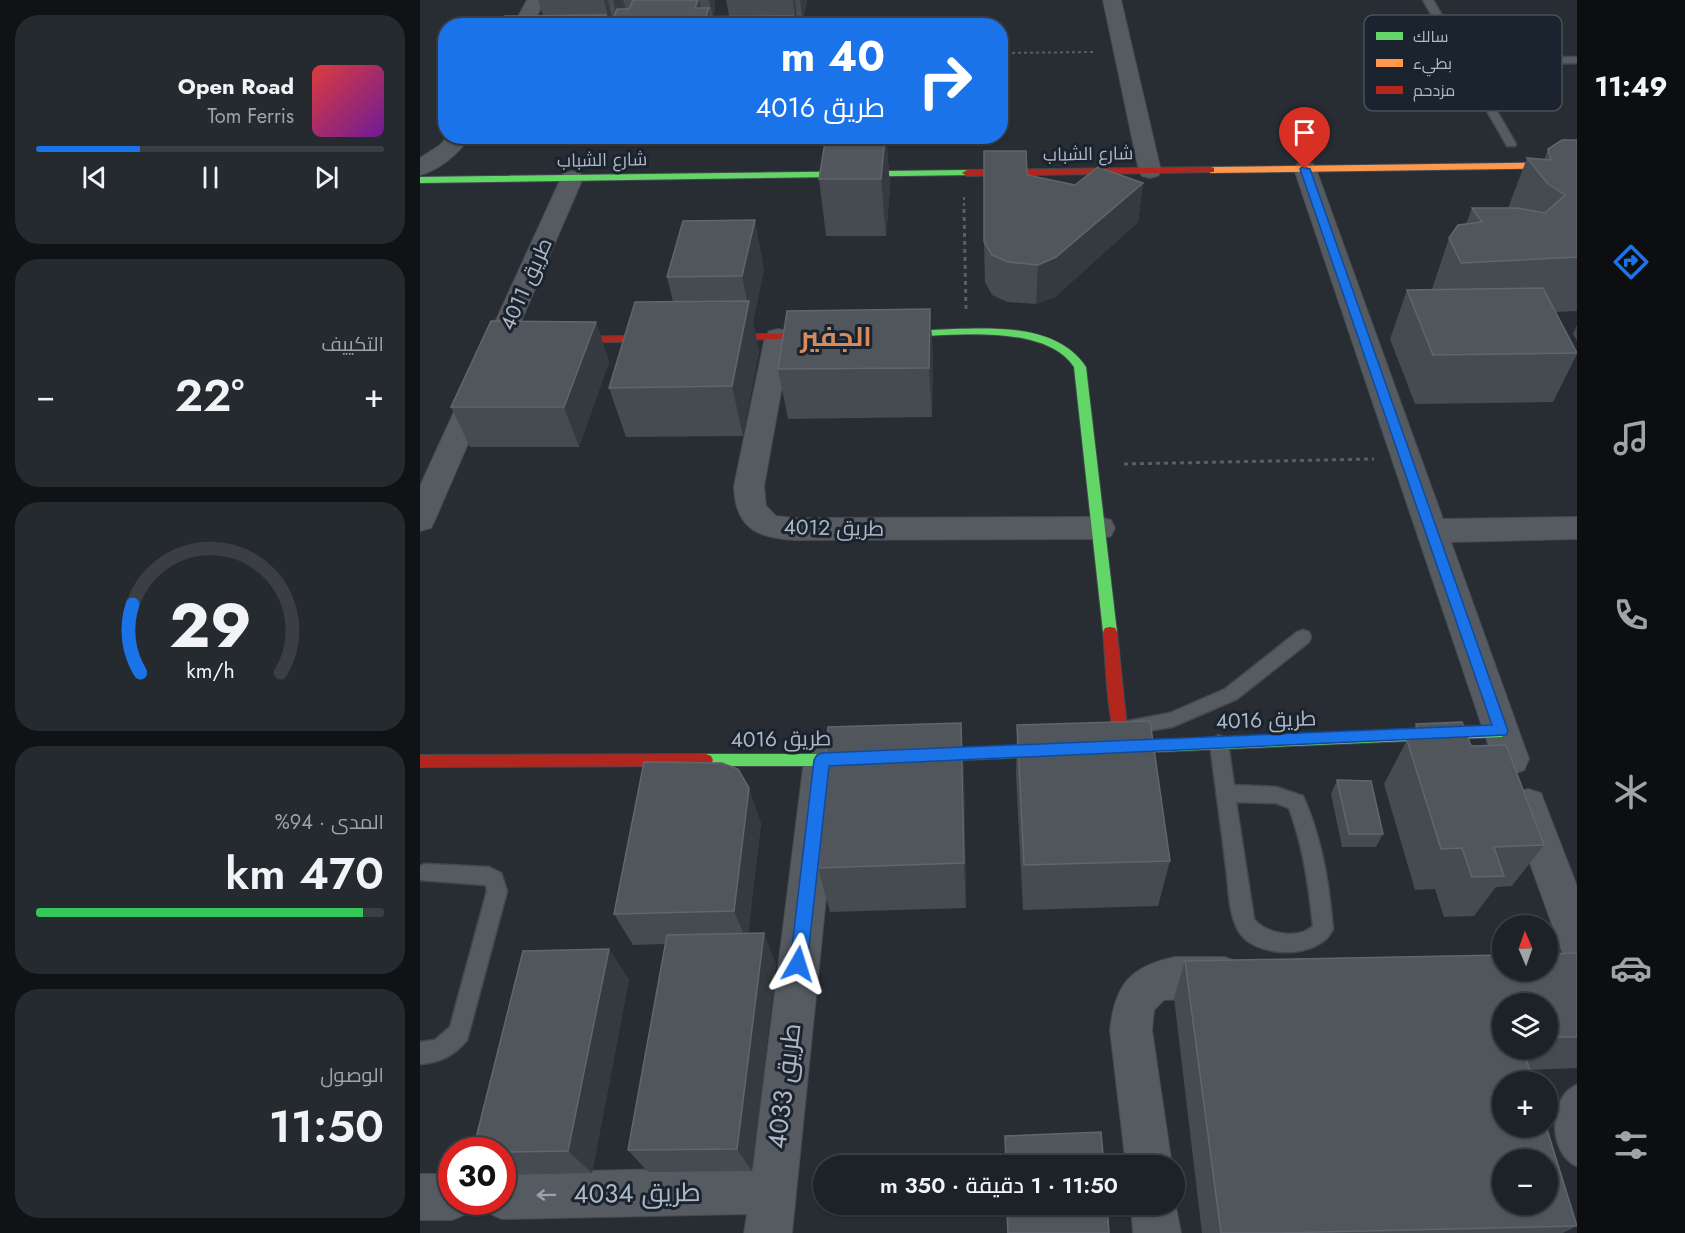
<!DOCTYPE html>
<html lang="ar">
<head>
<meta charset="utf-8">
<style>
  body { margin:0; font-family:Jost,Cairo,sans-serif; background:#252a2e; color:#f1f3f6; direction:rtl; height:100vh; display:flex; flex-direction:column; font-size:22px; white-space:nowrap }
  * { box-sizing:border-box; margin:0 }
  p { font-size:20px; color:#a0a4a7 }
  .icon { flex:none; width:33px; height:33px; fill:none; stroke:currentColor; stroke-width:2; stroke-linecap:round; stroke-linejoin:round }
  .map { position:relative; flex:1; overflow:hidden; direction:ltr }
  .side { display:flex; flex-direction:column; gap:15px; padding:15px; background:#101315; width:420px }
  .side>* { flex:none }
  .guide { position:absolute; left:18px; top:18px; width:570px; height:126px; border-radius:24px; box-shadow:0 2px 4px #0004,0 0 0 2px #3b3f43; direction:rtl; background:#1a73e8; color:#fff; overflow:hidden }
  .needle { width:39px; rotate:358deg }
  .controls { position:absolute; left:1072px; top:915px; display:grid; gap:12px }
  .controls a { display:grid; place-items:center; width:66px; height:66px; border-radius:50%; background:#1d2226; box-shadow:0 2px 4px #0004,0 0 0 2px #3b3f43; font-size:30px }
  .speed { position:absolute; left:18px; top:1137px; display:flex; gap:12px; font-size:30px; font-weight:700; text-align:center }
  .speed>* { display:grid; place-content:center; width:78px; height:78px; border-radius:50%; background:#1d2226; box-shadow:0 2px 4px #0004,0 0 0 2px #3b3f43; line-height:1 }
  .speed .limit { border:9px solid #d22; background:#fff; color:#111 }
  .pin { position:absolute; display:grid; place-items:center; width:51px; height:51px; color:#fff; margin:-62px -26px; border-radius:50% 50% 50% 0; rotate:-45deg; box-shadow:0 0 6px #0007 }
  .pin .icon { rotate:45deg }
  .me { position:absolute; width:66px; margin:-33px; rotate:6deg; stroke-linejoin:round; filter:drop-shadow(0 0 4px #0008) }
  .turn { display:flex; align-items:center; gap:21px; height:126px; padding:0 24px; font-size:27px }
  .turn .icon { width:78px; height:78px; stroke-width:2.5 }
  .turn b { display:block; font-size:42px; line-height:51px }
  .big { font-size:45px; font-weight:600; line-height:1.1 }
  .side .tile { flex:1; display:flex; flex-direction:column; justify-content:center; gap:9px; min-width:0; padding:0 21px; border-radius:24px; background:#252a2e }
  .side .dial { align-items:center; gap:0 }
  .dial svg { height:156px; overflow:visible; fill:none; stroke:#3b3f43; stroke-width:7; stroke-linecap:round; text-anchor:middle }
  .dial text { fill:#f1f3f6; stroke:none }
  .song { display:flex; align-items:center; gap:18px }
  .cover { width:72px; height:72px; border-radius:9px; background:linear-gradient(135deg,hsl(0 70% 55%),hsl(280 70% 35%)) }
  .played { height:6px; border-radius:3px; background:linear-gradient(90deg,#1a73e8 30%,#3b3f43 30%) }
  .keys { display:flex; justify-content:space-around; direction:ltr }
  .heat { display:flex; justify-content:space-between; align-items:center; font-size:33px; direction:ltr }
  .charge { height:9px; border-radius:4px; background:linear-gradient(90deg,#34c759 94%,#3b3f43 0) }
  .trip { position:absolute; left:393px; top:1155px; width:372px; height:60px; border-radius:30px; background:#1d2226; box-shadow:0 2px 4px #0004,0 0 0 2px #3b3f43; font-weight:600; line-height:60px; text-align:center; direction:rtl }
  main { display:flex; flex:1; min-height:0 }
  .tabs { display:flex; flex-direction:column; width:108px; justify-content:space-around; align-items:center; background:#0c0e0f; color:#a0a4a7 }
  .tabs .icon { width:42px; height:42px }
  .tabs .on { color:#1a73e8 }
  .tabs b { font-size:27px; color:#f1f3f6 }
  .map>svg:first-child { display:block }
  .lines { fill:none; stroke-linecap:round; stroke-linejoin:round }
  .lane-casing { stroke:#44494e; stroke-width:3 }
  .street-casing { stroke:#44494e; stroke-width:2 }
  .fast-casing { stroke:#44494e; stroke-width:2 }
  .slow-casing { stroke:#44494e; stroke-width:2 }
  .jam-casing { stroke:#44494e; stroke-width:2 }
  .path-far1 { stroke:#585f64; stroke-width:2; stroke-dasharray:3 3; stroke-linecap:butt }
  .path { stroke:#585f64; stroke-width:3; stroke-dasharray:4 4; stroke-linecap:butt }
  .lane { fill:#565b62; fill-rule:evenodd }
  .street { fill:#565b62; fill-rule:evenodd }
  .fast { fill:#63d668; fill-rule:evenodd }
  .slow { fill:#ff974d; fill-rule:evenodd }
  .jam { fill:#b3261e; fill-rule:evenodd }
  .wall { fill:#464a51; fill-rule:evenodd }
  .shaded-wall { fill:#353a40 }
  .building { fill:#51565d; stroke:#60666e; stroke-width:1.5; fill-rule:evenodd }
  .oneway { stroke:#99a2ad }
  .route { fill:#1a73e8; stroke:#114b97; stroke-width:1.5 }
  .labels { text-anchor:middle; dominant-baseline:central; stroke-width:6; stroke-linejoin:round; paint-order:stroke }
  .far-street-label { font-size:18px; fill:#afb9c6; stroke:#1a232e }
  .street-label { font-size:21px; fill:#afb9c6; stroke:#1a232e }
  .near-street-label { font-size:26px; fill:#afb9c6; stroke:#1a232e }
  .district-label { font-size:27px; font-weight:bold; fill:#d58b5b; stroke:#1a232e }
  .key { fill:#1a232e; stroke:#47505c; stroke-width:1.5 }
  .key-label { font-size:16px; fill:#afb9c6 }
</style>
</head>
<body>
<main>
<nav class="tabs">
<b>11:49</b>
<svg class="icon on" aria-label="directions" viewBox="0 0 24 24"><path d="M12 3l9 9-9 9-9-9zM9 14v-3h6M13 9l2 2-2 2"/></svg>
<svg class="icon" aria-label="music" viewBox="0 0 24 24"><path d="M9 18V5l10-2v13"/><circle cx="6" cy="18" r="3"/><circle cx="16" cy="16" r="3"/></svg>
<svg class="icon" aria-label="phone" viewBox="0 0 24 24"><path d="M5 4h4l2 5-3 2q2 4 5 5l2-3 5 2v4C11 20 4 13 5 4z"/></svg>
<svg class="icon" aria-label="climate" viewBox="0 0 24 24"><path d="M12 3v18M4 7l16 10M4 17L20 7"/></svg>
<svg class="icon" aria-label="car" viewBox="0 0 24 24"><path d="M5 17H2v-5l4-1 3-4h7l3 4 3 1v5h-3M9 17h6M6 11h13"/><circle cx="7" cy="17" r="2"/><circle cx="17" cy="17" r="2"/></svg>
<svg class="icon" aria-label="filters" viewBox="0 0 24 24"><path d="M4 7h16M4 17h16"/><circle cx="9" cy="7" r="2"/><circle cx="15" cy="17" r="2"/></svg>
</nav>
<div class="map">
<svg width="1157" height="1233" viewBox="0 0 1157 1233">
  <rect width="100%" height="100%" fill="#272d33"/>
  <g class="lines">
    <g class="lane-casing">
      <path id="lane" d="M1003,0h10l34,59 110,-2v6l-107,2 46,79 -1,2h-8l-1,-2z
        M883,630l6,2 2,5 -2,5 -72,57 -65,28 -43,7 -6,-2 -3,-5 3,-5 47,-9 55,-24 72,-57z
        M799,735l6,3 3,5 6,42 42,2 27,9c19,42 26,88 30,133 -13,31 -80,30 -95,1 -10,-19 -9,-42 -12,-63 -5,-42 -11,-83 -16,-124l3,-5zM816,802l40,1 13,5c14,37 20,77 24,118 -15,14 -47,8 -59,-7z
        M5,864l64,3 12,6 6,18 -40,149c-12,15 -28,23 -47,24v-22l15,-2 15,-13 37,-136 -1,-6 -66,-5v-14z
        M1157,1085v81c-29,-12 -29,-69 0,-81z"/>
    </g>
    <g class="street-casing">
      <path id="street" d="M107,0h18l-13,26h-19z
        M683,0h18l40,171 -3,5 -8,2 -8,-2 -3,-5z
        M28,136h23c-12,17 -31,34 -51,39v-17l20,-13z
        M885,162l8,2 3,5 127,350 134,-2v22l-126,3 78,217 -5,11 -13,5 -13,-5 -5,-11 -199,-590 3,-5z
        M152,171l8,2 3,5 -148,342 -4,8 -11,3v-45l141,-308 3,-5z
        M358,329l9,2 4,6 -27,149 2,20 10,10 18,2 306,-1 11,3 4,8 -4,8 -11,3 -306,1c-38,-2 -59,-13 -60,-54l31,-149 4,-6z
        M402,744l13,5 5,11 -48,473h-48l3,-19 -245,5 -16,-7 -5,-10h21v-29l251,-6 51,-407 5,-11z
        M1108,789l13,4 36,93v74l-14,-5 -54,-150 6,-12z
        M755,957h50l15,6 6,14 -6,14 -15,6 -61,3 -10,10 -2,20 20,136h-46l-16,-136c5,-45 20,-64 65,-73z
        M0,1174h32v28h21l-5,11 -16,7h-32z
        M754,1197l7,36h-48l-2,-29h43z"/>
    </g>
    <g class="fast-casing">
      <path id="fast" d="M547,170l3,1v4l-550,8v-6z
        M534,329c44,-1 104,-4 132,38l31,265 -2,4h-10l-2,-4 -29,-265c-31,-47 -135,-30 -185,-29l-5,-3 5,-3z
        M1081,725l5,2 2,4 -2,4 -5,2 -392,17 -5,-2 -2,-4 2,-4 5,-2z
        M640,744l5,2 2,4 -2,4 -5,2 -238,10h-116l-5,-2 -2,-4 2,-4 5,-2h116z"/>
    </g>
    <g class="slow-casing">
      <path id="slow" d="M1157,162v6l-366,5 -5,-3 5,-3z"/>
    </g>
    <g class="jam-casing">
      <path id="jam" d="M791,167l3,1v4l-247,4 -5,-3 5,-3z
        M408,333l5,3 -1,2 -273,5 -5,-3 5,-3z
        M690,627l5,1 2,4 10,96 5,19 -2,4 -5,2 -5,-2c-13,-26 -14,-88 -17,-119l2,-4z
        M286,754l5,2 2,4 -2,4 -5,2 -286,1v-12z"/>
    </g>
    <path class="path-far1" d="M580,53l96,-1
      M544,197v14"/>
    <path class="path" d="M544,209l2,100
      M704,464l250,-5"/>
    <use href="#lane" class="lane"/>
    <use href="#street" class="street"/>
    <use href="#fast" class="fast"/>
    <use href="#slow" class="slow"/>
    <use href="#jam" class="jam"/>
  </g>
  <path class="wall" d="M118,0h176l1,9 -2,7h16l-3,-16h81l-4,20h-6l-1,5 -2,1h-180l-1,-4 -1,4h-113l44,-10z
    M406,136h60l4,51 -4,49h-60l-7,-57z
    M1157,140v171l-21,1 21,40v2l-24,48 -138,2 -25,-65 17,-49 25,-1 17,-51 17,-14 6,-16h36l19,-50 17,2 4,-11z
    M607,175l48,10 68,-2 -5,39 -83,75 -19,7 -29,-2 -15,-7 -7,-13 -1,-40z
    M344,269l-11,53 6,29 -16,85 -117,1 -17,-49 64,-86 -6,-25z
    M510,309l3,50 -1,58 -144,2 -10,-50z
    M176,322l13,40 -30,85h-109l-19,-40z
    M1157,325v16l-4,-7z
    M541,723l3,50 2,135 -136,4 -12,-44z
    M996,724l55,22 73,99 -32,41 -16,1 -22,29 -30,1 -9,-28 -20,1 -31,-106 23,-44h1z
    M597,725l153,136 -12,45 -135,4 -7,-135z
    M917,780l46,54 -7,13h-34l-11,-53z
    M341,823l-13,111 28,30 -24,207 -104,1 -20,-22 37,-206 -32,1 -19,-31z
    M1157,953v115l-48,2 48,156 -14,7h-361l-28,-235 11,-37zM1128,1004v44h-45z
    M209,979l-37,194 -90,2v-25z
    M586,1204h101l2,29h-102z"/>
  <path class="shaded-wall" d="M184,0h4l5,22 -1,4h-2z
    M193,0h10l2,7 -6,13h-1z
    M278,0h1l4,18 -8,-10z
    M289,0h5l1,9 -2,9z
    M373,0h2l2,20 -1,5z
    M380,0h7l-4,20z
    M289,8l3,18 -7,-8z
    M186,15l3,11h-7z
    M373,16l1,10h-3z
    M465,136h1l4,51 -4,49 -5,-57z
    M723,183l-5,39 -83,75 -19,7 2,-39z
    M335,220l9,49 -11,53 6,29 -16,85 -11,-50 16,-81 -6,-29z
    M510,309l3,50 -1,58 -3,-49z
    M176,322l13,40 -30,85 -15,-40z
    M541,723l3,50 2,135 -2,-45z
    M329,788l12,35 -14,119 -13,-31z
    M344,933l12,31 -24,207 -15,-22z
    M189,949l20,30 -37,194 -24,-22z"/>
  <path class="building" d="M213,0h65l-3,8h14l-3,9h-79l-3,6h-1l1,-3h-11l4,-11h12z
    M186,15l-4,11h-103l6,-10z
    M373,16l-2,10h-168l4,-9z
    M406,136h59l-4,43h-62z
    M1142,140h15v117l-116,6 -12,-25 9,-13 24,-3 -10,-14h45l28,5 20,-18 -18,-12 -20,-25 24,2 -3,-11z
    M564,151h42l1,24 48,10 23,-18 45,16 -87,74 -18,8 -30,-3 -16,-7 -8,-13z
    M335,220l-13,56 -75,1 16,-56z
    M1123,288l34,65 -144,2 -26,-65z
    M329,301l-17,85 -123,2 26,-86z
    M510,309l-1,59 -151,1 9,-58z
    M71,321l105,1 -32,85h-113z
    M730,721l20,140 -146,4 -7,-140z
    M1042,722l9,24 35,-1 38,100 -50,2 10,29 -32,1 -10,-29 -21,1 -34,-109 14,-1 -5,-15z
    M541,723l3,140 -146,5 10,-141z
    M224,762l78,1 16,6 11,19 -15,123 -120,3z
    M917,780l34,1 12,53h-34z
    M344,933l-27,216 -109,1 39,-215z
    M189,949l-41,202 -66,1v-2h-29l50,-199z
    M1157,953v84h-29v-33h-45v44h20l10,34h-30v44h43l31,100 -299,7h-57l-36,-272 318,-6v15h45v-16zM1083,1160h45v44h-45z
    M681,1132l3,34h-98l-1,-30z
    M587,1204h100l2,29h-101z"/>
  <defs><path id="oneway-shaft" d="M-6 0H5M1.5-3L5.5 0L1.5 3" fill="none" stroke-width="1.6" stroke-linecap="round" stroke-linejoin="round" transform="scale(1.5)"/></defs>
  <use class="oneway" href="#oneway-shaft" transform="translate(126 1195) rotate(179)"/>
  <path class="route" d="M882,167l8,2 198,562 -2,4 -677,31 -22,198 -3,6 -6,2 -6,-2 -2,-6 24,-204 3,-5 5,-2 670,-28 -192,-556z"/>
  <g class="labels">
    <g class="far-street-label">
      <text transform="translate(668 154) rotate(-1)">شارع الشباب</text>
      <text transform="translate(182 160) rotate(-1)">شارع الشباب</text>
    </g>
    <g class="street-label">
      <text transform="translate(106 284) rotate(-66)">طريق 4011</text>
      <text transform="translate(414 528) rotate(1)">طريق 4012</text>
      <text transform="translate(846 720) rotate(-2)">طريق 4016</text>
      <text transform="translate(361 739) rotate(-1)">طريق 4016</text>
    </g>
    <g class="near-street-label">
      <text transform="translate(364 1086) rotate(-83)">طريق 4033</text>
      <text transform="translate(217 1193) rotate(-1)">طريق 4034</text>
    </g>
    <g class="district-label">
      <text x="416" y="336">الجفير</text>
    </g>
  </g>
  <rect x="944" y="15" width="198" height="96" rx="9" class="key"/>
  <rect x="956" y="32" width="27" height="8" fill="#63d668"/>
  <rect x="956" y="59" width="27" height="8" fill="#ff974d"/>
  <rect x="956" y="86" width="27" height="8" fill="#b3261e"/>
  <g class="key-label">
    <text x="993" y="42">سالك</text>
    <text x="993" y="69">بطيء</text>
    <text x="993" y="96">مزدحم</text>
  </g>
</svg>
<div class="controls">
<a><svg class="needle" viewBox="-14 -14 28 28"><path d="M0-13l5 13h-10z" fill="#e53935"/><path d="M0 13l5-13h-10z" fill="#a0a4a7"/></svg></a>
<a><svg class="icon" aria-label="layers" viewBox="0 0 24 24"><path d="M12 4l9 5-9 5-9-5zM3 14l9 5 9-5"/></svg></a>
<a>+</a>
<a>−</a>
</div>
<div class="speed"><div class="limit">30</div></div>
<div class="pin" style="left:885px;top:169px;background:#d93025"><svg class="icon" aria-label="arrive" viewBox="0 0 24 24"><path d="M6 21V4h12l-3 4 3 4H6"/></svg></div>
<svg class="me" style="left:378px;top:964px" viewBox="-20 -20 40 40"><path d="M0-17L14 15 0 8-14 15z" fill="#1a73e8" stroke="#fff" stroke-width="4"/></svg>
<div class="trip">11:50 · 1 دقيقة · 350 m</div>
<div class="guide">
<div class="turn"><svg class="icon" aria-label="right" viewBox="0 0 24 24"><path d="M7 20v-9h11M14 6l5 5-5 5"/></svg><div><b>40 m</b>طريق 4016</div></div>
</div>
</div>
<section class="side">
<div class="tile">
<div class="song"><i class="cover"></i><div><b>Open Road</b><p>Tom Ferris</p></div></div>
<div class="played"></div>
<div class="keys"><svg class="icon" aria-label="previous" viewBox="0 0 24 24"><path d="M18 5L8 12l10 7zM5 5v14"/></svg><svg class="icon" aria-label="pause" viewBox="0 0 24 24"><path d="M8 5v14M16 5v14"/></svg><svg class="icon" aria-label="next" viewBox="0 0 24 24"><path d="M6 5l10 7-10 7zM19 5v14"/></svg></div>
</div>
<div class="tile"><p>التكييف</p>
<div class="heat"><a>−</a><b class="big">22°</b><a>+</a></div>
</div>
<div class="tile dial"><svg viewBox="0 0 100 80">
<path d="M14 69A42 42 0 1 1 86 69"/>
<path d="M14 69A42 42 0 0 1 10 34" stroke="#1a73e8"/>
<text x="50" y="56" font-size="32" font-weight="700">29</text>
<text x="50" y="72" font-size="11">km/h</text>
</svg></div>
<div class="tile"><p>المدى · 94%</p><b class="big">470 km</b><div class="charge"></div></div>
<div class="tile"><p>الوصول</p><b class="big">11:50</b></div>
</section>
</main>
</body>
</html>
